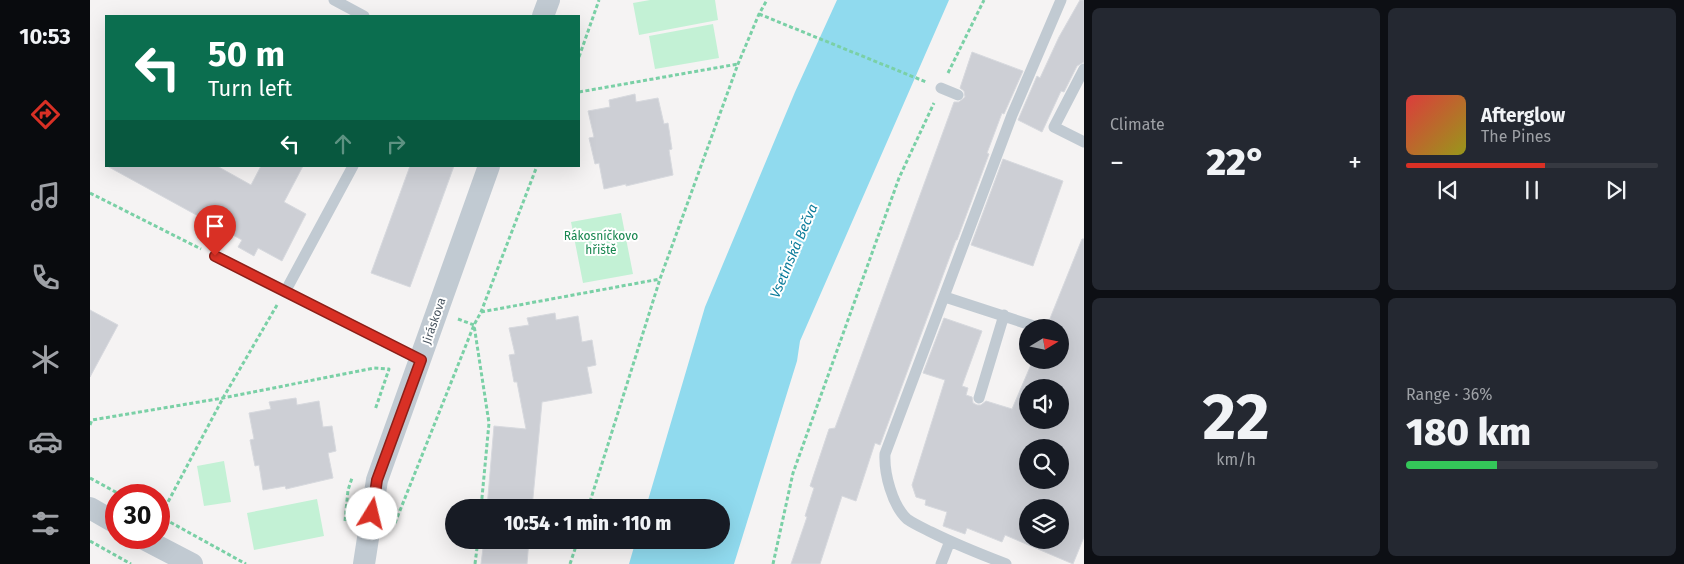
<!DOCTYPE html>
<html lang="en">
<head>
<meta charset="utf-8">
<style>
  body { margin:0; font-family:"Fira Sans",sans-serif; background:#242831; color:#f1f3f6; height:100vh; display:flex; flex-direction:column; font-size:19px; white-space:nowrap }
  * { box-sizing:border-box; margin:0 }
  p { font-size:16px; color:#9ea1a6 }
  .icon { flex:none; width:28px; height:28px; fill:none; stroke:currentColor; stroke-width:2; stroke-linecap:round; stroke-linejoin:round }
  .map { position:relative; flex:1; overflow:hidden }
  .side { display:flex; flex-direction:column; gap:8px; padding:8px; background:#0d0f14; width:600px }
  .side>* { flex:none }
  .hud { position:absolute; left:15px; top:15px; width:475px; height:152px; border-radius:0px; box-shadow:0 5px 20px #0002; background:#0b6e4f; color:#fff; overflow:hidden }
  .needle { width:32px; rotate:80deg }
  .tools { position:absolute; left:929px; top:319px; display:grid; gap:10px }
  .tools a { display:grid; place-items:center; width:50px; height:50px; border-radius:50%; background:#171b24; box-shadow:0 5px 20px #0002; font-size:25px }
  .speed { position:absolute; left:15px; top:484px; display:flex; gap:10px; font-size:25px; font-weight:700; text-align:center }
  .speed>* { display:grid; place-content:center; width:65px; height:65px; border-radius:50%; background:#171b24; box-shadow:0 5px 20px #0002; line-height:1 }
  .speed .limit { border:8px solid #d22; background:#fff; color:#111 }
  .pin { position:absolute; display:grid; place-items:center; width:42px; height:42px; color:#fff; margin:-51px -21px; border-radius:50% 50% 50% 0; rotate:-45deg; box-shadow:0 0 5px #0007 }
  .pin .icon { rotate:45deg }
  .me { position:absolute; width:55px; margin:-28px; rotate:9deg; stroke-linejoin:round; filter:drop-shadow(0 0 4px #0008) }
  .turn { display:flex; align-items:center; gap:18px; height:105px; padding:0 20px; font-size:22px }
  .turn .icon { width:65px; height:65px; stroke-width:2.5 }
  .turn b { display:block; font-size:35px; line-height:42px }
  .lanes { display:flex; align-items:center; height:48px; padding:0 20px; background:#0003; justify-content:center; gap:25px; direction:ltr }
  .lanes .off { opacity:.35 }
  .big { font-size:38px; font-weight:800; line-height:1.1 }
  .side .tile { flex:1; display:flex; flex-direction:column; justify-content:center; gap:8px; min-width:0; padding:0 18px; border-radius:8px; background:#242831 }
  .side .dial { align-items:center; gap:0 }
  .dial b { font-size:65px; line-height:1 }
  .song { display:flex; align-items:center; gap:15px }
  .cover { width:60px; height:60px; border-radius:8px; background:linear-gradient(135deg,hsl(0 70% 55%),hsl(60 70% 35%)) }
  .played { height:5px; border-radius:2px; background:linear-gradient(90deg,#d93025 55%,#363941 55%) }
  .keys { display:flex; justify-content:space-around; direction:ltr }
  .heat { display:flex; justify-content:space-between; align-items:center; font-size:28px; direction:ltr }
  .charge { height:8px; border-radius:4px; background:linear-gradient(90deg,#34c759 36%,#363941 0) }
  .side .tiles { flex:1; display:grid; gap:8px; grid-template-columns:repeat(2,1fr) }
  .trip { position:absolute; left:355px; top:499px; width:285px; height:50px; border-radius:25px; background:#171b24; box-shadow:0 5px 20px #0002; font-weight:800; line-height:50px; text-align:center }
  main { display:flex; flex:1; min-height:0 }
  .dock { display:flex; flex-direction:column; width:90px; justify-content:space-around; align-items:center; background:#090b0e; color:#9ea1a6 }
  .dock .icon { width:35px; height:35px }
  .dock .current { color:#d93025 }
  .dock b { font-size:22px; color:#f1f3f6 }
  .map>svg:first-child { display:block }
  .green { fill:#c3f1d5 }
  .water { fill:#90daee }
  .building { fill:#cdcfd5; stroke:#d7d9de; fill-rule:evenodd }
  .lines { fill:none; stroke-linecap:round; stroke-linejoin:round }
  .path { stroke:#7ad0a6; stroke-width:3; stroke-dasharray:4 2.5; stroke-linecap:butt }
  .lane { stroke:#c1cad2; stroke-width:11 }
  .street { stroke:#c1cad2; stroke-width:22 }
  .route-casing { stroke:#8d1f18; stroke-width:12 }
  .route { stroke:#d93025; stroke-width:9 }
  .labels { text-anchor:middle; dominant-baseline:central; stroke-width:4; stroke-linejoin:round; paint-order:stroke }
  .park-label { font-size:12px; fill:#17864f; stroke:#fff }
  .street-label { font-size:12px; fill:#4a5661; stroke:#fff }
  .water-label { font-size:14px; font-style:italic; fill:#0c7c9b; stroke:#fff }
</style>
</head>
<body>
<main>
<nav class="dock">
<b>10:53</b>
<svg class="icon current" aria-label="directions" viewBox="0 0 24 24"><path d="M12 3l9 9-9 9-9-9zM9 14v-3h6M13 9l2 2-2 2"/></svg>
<svg class="icon" aria-label="music" viewBox="0 0 24 24"><path d="M9 18V5l10-2v13"/><circle cx="6" cy="18" r="3"/><circle cx="16" cy="16" r="3"/></svg>
<svg class="icon" aria-label="phone" viewBox="0 0 24 24"><path d="M5 4h4l2 5-3 2q2 4 5 5l2-3 5 2v4C11 20 4 13 5 4z"/></svg>
<svg class="icon" aria-label="climate" viewBox="0 0 24 24"><path d="M12 3v18M4 7l16 10M4 17L20 7"/></svg>
<svg class="icon" aria-label="car" viewBox="0 0 24 24"><path d="M5 17H2v-5l4-1 3-4h7l3 4 3 1v5h-3M9 17h6M6 11h13"/><circle cx="7" cy="17" r="2"/><circle cx="17" cy="17" r="2"/></svg>
<svg class="icon" aria-label="filters" viewBox="0 0 24 24"><path d="M4 7h16M4 17h16"/><circle cx="9" cy="7" r="2"/><circle cx="15" cy="17" r="2"/></svg>
</nav>
<div class="map">
<svg width="994" height="564" viewBox="0 0 994 564">
  <rect width="100%" height="100%" fill="#f5f3f3"/>
  <path class="green" d="M560,0h65l3,20 -79,15 -6,-32z
    M623,24l6,34 -64,11 -6,-33z
    M531,213l12,61 -50,9 -12,-61z
    M134,461l7,41 -27,4 -7,-40z
    M227,499l7,37 -70,14 -7,-37z"/>
  <path class="water" d="M747,0h112l-149,341 -3,20 -63,203h-105l7,-24h85v-32l-75,-1 59,-200 90,-215z"/>
  <path class="building" d="M990,0h4v62l-7,4 -13,26 -3,-1 -19,41 -24,-12 19,-44 3,2 19,-41z
    M882,52l51,19 -19,43 -2,-1 -15,40 2,1 -32,86h-1l-76,205 -5,-2 -19,58 -14,-5 -22,68h-29l16,-47 -2,-1 9,-28 -4,-2 19,-57 6,-1 119,-326h5l6,-5 -1,-6 -4,-3z
    M545,94l1,8 22,-4 6,26 4,-1 4,26 -3,1 4,25 -47,11v-2l-22,5 -5,-26 -4,1 -6,-26 5,-1 -6,-26 22,-4 -1,-7z
    M913,159l60,22 -30,85 -62,-21z
    M17,166h110l34,19 10,-19h42l-19,36 22,12 -24,47 -24,-13 -4,8 -16,-9 4,-7z
    M320,166h44l-44,121 -39,-14z
    M992,239h2v298l-11,27 -68,-29 -3,7 -35,-14 -2,6 -22,-8 4,-14 -22,-7 1,-5 -10,-3 -4,-12 33,-105 -22,-7 21,-55 38,13 -20,55 6,2 -2,7 6,2 1,6 4,2h4l5,-4 26,8 21,-49h27v-32h-13v-2zM938,388h32v32h-32zM938,448h32v32h-32zM938,508h32v32h-32z
    M0,310l28,15 -28,52z
    M465,313l1,7 22,-4 4,26 10,-2 4,25 -9,2 5,26 -50,9 -10,106h-45l7,-82 32,3 -9,-47h-3l-5,-27 6,-1 -6,-26 20,-3 -2,-7z
    M206,398l1,7 22,-4 4,26 9,-1 4,25 -8,2 5,25 -47,11 -1,-3 -22,4 -4,-25 -4,1 -5,-26 4,-1 -5,-26 22,-4 -2,-7z
    M394,540h45l-2,24h-46z"/>
  <g class="lines">
    <path class="path" d="M669,14l167,68
      M489,57l20,-57
      M858,73l36,-73
      M489,92l159,-28
      M0,193l111,56
      M391,312l179,-33
      M368,319l16,6 15,98 -8,85
      M0,425l2,-5 131,-22 151,-30 15,1 -14,41
      M0,478l31,17
      M498,508l72,-229 78,-215 21,-50 8,-14
      M69,516l87,48
      M69,519l64,-121 54,-93
      M255,521l3,-31 4,-12
      M305,523l79,-198 7,-13 56,-146
      M0,541l41,23
      M385,564l3,-24
      M480,564l8,-24
      M683,564l20,-91 106,-295 35,-75"/>
    <path class="lane" d="M244,0l30,16
      M994,69l-30,58 30,15
      M851,88l17,7
      M125,256l206,104
      M195,292l68,-126
      M855,297l95,31
      M889,398l25,-83
      M851,564l9,-23
      M916,564c-26,-10 -51,-20 -75,-32 -8,-4 -17,-8 -24,-13 -15,-14 -23,-46 -22,-65l127,-339 49,-115"/>
    <path class="street" d="M453,16l6,-16
      M0,508l26,15
      M52,538l50,26
      M274,564l13,-84 112,-314"/>
  </g>
  <g class="lines">
    <g class="route-casing">
      <path id="route" d="M125,256l206,104 -44,120 -5,34"/>
    </g>
    <use href="#route" class="route"/>
  </g>
  <g class="labels">
    <g class="park-label">
      <text x="511" y="236">Rákosníčkovo<tspan x="511" dy="14">hřiště</tspan></text>
    </g>
    <g class="street-label">
      <text transform="translate(344 321) rotate(-71)">Jiráskova</text>
    </g>
    <g class="water-label">
      <text transform="translate(704 251) rotate(-67)">Vsetínská Bečva</text>
    </g>
  </g>
</svg>
<div class="tools">
<a><svg class="needle" viewBox="-14 -14 28 28"><path d="M0-13l5 13h-10z" fill="#e53935"/><path d="M0 13l5-13h-10z" fill="#9ea1a6"/></svg></a>
<a><svg class="icon" aria-label="sound" viewBox="0 0 24 24"><path d="M4 9h4l5-4v14l-5-4H4zM17 9q2 3 0 6"/></svg></a>
<a><svg class="icon" aria-label="search" viewBox="0 0 24 24"><circle cx="10" cy="10" r="6"/><path d="M15 15l6 6"/></svg></a>
<a><svg class="icon" aria-label="layers" viewBox="0 0 24 24"><path d="M12 4l9 5-9 5-9-5zM3 14l9 5 9-5"/></svg></a>
</div>
<div class="speed"><div class="limit">30</div></div>
<div class="pin" style="left:125px;top:256px;background:#d93025"><svg class="icon" aria-label="arrive" viewBox="0 0 24 24"><path d="M6 21V4h12l-3 4 3 4H6"/></svg></div>
<svg class="me" style="left:282px;top:514px" viewBox="-20 -20 40 40"><circle r="19" fill="#fff"/><path d="M0-13L10 11 0 6-10 11z" fill="#d93025"/></svg>
<div class="trip">10:54 · 1 min · 110 m</div>
<div class="hud">
<div class="turn"><svg class="icon" aria-label="left" viewBox="0 0 24 24"><path d="M17 20v-9H6M10 6l-5 5 5 5"/></svg><div><b>50 m</b>Turn left</div></div>
<div class="lanes"><svg class="icon" aria-label="left" viewBox="0 0 24 24"><path d="M17 20v-9H6M10 6l-5 5 5 5"/></svg><svg class="icon off" aria-label="ahead" viewBox="0 0 24 24"><path d="M12 20V5M6 11l6-6 6 6"/></svg><svg class="icon off" aria-label="right" viewBox="0 0 24 24"><path d="M7 20v-9h11M14 6l5 5-5 5"/></svg></div>
</div>
</div>
<section class="side">
<div class="tiles">
<div class="tile"><p>Climate</p>
<div class="heat"><a>−</a><b class="big">22°</b><a>+</a></div>
</div>
<div class="tile">
<div class="song"><i class="cover"></i><div><b>Afterglow</b><p>The Pines</p></div></div>
<div class="played"></div>
<div class="keys"><svg class="icon" aria-label="previous" viewBox="0 0 24 24"><path d="M18 5L8 12l10 7zM5 5v14"/></svg><svg class="icon" aria-label="pause" viewBox="0 0 24 24"><path d="M8 5v14M16 5v14"/></svg><svg class="icon" aria-label="next" viewBox="0 0 24 24"><path d="M6 5l10 7-10 7zM19 5v14"/></svg></div>
</div>
<div class="tile dial"><b>22</b><p>km/h</p></div>
<div class="tile"><p>Range · 36%</p><b class="big">180 km</b><div class="charge"></div></div>
</div>
</section>
</main>
</body>
</html>
